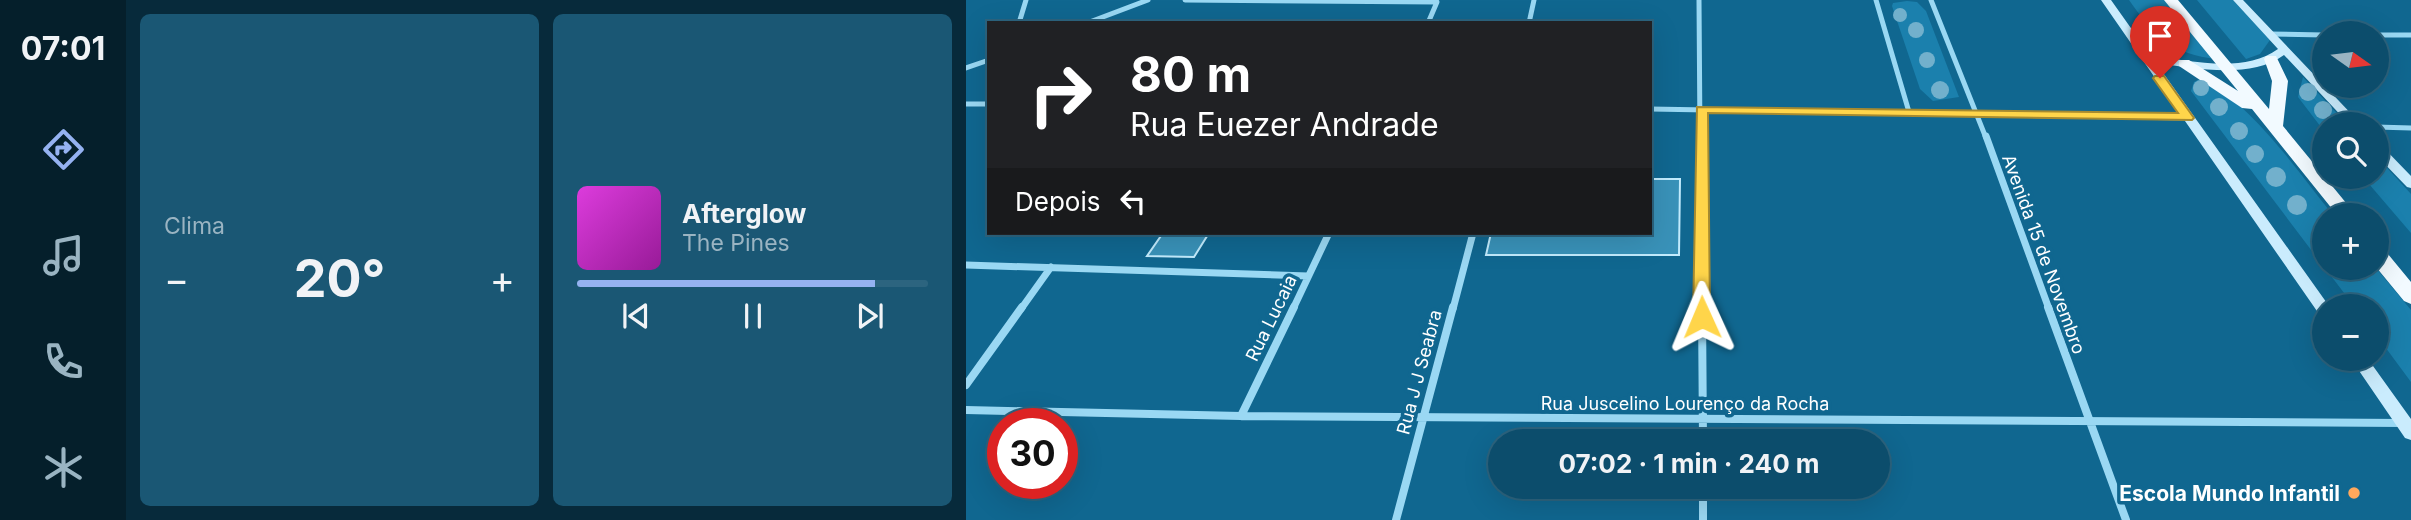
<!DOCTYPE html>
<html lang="pt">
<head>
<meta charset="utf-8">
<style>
  body { margin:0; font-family:Inter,sans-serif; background:#1a5774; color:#f1f3f6; height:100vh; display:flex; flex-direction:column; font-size:26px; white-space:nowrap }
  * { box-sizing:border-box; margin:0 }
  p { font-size:23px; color:#9ab4c2 }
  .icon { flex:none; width:38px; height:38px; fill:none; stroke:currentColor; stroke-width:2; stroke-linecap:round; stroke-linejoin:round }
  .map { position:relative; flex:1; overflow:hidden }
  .panel { display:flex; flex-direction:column; gap:14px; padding:14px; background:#072a3b; width:840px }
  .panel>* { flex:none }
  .top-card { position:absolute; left:21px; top:21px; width:665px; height:214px; border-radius:0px; box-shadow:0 7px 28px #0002,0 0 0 2px #2c647f; background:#202124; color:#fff; overflow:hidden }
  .needle { width:46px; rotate:104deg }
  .controls { position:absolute; left:1346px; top:21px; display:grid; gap:14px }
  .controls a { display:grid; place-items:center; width:77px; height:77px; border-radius:50%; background:#0c4d6c; box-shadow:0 7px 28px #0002,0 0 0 2px #2c647f; font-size:35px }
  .speed { position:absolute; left:21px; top:408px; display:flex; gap:14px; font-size:35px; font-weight:700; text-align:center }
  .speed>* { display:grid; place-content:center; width:91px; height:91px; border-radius:50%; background:#0c4d6c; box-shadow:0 7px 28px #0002,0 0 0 2px #2c647f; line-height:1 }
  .speed .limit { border:10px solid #d22; background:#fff; color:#111 }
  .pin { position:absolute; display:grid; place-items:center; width:60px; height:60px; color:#fff; margin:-72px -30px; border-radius:50% 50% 50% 0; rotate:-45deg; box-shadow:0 0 7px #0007 }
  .pin .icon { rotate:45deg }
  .me { position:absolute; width:77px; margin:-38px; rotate:359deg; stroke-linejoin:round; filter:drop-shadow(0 0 5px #0008) }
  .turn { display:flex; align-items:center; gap:24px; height:147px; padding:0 28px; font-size:32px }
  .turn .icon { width:91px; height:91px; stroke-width:2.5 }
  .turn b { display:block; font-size:49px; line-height:60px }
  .then { display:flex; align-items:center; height:66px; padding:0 28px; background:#0003; gap:14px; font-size:26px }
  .big { font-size:52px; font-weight:700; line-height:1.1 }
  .panel .tile { flex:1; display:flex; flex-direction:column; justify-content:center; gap:10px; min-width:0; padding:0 24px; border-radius:10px; background:#1a5774 }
  .song { display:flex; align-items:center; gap:21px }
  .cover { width:84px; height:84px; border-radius:10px; background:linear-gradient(135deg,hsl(300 70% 55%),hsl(300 70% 35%)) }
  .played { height:7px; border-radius:4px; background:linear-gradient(90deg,#95b2f1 85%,#2c647f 85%) }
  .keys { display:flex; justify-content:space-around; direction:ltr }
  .heat { display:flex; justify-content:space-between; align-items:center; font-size:38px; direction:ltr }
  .panel .tiles { flex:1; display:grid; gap:14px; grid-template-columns:repeat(2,1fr) }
  .trip { position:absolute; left:522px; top:429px; width:402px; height:70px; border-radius:35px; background:#0c4d6c; box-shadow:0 7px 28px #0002,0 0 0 2px #2c647f; font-weight:700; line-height:70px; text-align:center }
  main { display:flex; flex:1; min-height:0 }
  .tab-bar { display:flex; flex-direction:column; width:126px; justify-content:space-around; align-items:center; background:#051f2b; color:#9ab4c2 }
  .tab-bar .icon { width:49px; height:49px }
  .tab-bar .current { color:#95b2f1 }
  .tab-bar b { font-size:32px; color:#f1f3f6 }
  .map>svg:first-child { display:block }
  .green { fill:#1b80ad }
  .building { fill:#3992b9; stroke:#c2ebfd; stroke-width:2 }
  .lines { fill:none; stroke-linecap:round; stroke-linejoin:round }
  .minor-far2 { stroke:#9ad8f3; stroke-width:5 }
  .minor-far1 { stroke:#9ad8f3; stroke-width:7 }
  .minor { stroke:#9ad8f3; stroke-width:8 }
  .secondary { fill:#caecfd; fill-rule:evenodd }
  .trunk { fill:#f2faff; fill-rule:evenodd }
  .tree { fill:#72b0cc }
  .route { fill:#ffd54a; stroke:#a68a30; stroke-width:2 }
  .poi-dot { fill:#ffa85c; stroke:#106790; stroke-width:2.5 }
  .labels { text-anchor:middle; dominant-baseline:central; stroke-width:7; stroke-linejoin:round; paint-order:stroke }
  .street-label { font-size:18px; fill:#fff; stroke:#106790 }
  .near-poi-label { font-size:21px; font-weight:bold; fill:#fff; stroke:#106790; text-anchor:end }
</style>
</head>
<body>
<main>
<nav class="tab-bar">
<b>07:01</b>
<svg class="icon current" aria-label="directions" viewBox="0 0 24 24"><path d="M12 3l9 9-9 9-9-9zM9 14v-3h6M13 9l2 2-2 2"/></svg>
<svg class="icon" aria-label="music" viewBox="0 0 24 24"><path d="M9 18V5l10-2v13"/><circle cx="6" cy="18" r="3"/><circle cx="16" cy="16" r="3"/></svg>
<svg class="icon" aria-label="phone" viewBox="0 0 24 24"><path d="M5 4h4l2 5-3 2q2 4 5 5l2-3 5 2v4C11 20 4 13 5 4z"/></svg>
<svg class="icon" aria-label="climate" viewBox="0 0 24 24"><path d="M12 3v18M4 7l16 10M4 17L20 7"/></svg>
</nav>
<section class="panel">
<div class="tiles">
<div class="tile"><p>Clima</p>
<div class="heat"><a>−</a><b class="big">20°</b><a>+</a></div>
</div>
<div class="tile">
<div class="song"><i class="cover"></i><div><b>Afterglow</b><p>The Pines</p></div></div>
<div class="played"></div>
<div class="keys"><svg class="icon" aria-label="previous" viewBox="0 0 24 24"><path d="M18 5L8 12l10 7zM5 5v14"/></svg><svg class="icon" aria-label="pause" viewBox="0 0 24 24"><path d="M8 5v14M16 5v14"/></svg><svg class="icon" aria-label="next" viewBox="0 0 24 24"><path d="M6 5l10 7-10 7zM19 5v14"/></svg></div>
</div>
</div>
</section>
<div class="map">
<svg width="1445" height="520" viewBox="0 0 1445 520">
  <rect width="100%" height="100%" fill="#106790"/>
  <path class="green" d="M1163,0h40l48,59c-44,-4 -64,-25 -88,-59z
    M1231,0h36l37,40 -10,14 -14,5z
    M941,1l10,1 9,9 33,86 -26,4 -13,-12 -28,-83 1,-3z
    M1337,77l44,47h-23v7l-26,-34z
    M1236,78c55,32 92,89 131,137h-9v52l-133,-176 3,-9z
    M1411,157l34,37v39l-48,-56h13z
    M1359,268h51l35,42v72l-34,-46 -1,-30h-22z"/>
  <path class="building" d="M684,179h30l-1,76h-193l5,-22h159z
    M197,233h46l-15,24 -47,-1z"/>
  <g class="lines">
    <path class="minor-far2" d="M219,0l252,2 -9,21
      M733,0l1,138
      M910,0l33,112
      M965,0l55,138
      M53,23l7,-23
      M121,23l61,-23
      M563,23l5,-23
      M1304,34l54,1
      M1410,35h35
      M0,68l23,-8
      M0,104h23
      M684,109l538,9
      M1410,127l35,1"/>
    <path class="minor-far1" d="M734,136l2,173
      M1020,136l63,173
      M0,265l342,11
      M55,309l30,-42
      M327,309l36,-76
      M487,309l20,-76"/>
    <path class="minor" d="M736,307l1,134
      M1082,307l78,213
      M0,385l56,-78
      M0,410l275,6 1163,7
      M275,416l53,-109
      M737,486v34
      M430,520l57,-213"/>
    <path class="secondary" d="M1135,0h10l39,55c40,6 94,19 128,-6l-45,-49h10l116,122 2,2h-12l-65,-69c-34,25 -90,13 -128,8l173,243h-5v10l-5,-2z
      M1410,143l4,1 31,32v12l-4,-1 -31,-32z
      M1385,359h17l43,60v21l-6,-2z"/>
    <path class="trunk" d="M1198,0h14l91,109 3,-28 -8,-22 2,-3h10l12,25 -5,45 73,89h-19l-85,-106 -10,-1 -63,-42v-6h10l49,31z
      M1410,246l7,2 28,34v22l-7,-3 -28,-34z"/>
  </g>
  <g class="tree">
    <circle cx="934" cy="15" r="7"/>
    <circle cx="950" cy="30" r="8"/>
    <circle cx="961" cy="60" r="8"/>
    <circle cx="1235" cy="88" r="8"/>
    <circle cx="974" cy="90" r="9"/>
    <circle cx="1342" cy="92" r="9"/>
    <circle cx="1253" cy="107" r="9"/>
    <circle cx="1357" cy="110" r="9"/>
    <circle cx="1273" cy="131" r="9"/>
    <circle cx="1289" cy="154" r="9"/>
    <circle cx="1310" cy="177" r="10"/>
    <circle cx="1331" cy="205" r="10"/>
  </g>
  <path class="route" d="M1189,76h9l30,42 -2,2 -484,-7 2,204 -8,7 -9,-7 4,-210 481,6 -25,-35z"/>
  <circle class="poi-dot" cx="1388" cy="493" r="7"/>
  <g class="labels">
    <g class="street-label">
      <text transform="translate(1078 254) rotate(70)">Avenida 15 de Novembro</text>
      <text transform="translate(305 318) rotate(-64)">Rua Lucaia</text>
      <text transform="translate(453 372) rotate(-75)">Rua J J Seabra</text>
      <text x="719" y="403">Rua Juscelino Lourenço da Rocha</text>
    </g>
    <g class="near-poi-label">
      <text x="1374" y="493">Escola Mundo Infantil</text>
    </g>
  </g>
</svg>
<div class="controls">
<a><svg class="needle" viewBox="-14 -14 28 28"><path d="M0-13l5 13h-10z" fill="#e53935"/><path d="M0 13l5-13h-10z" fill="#9ab4c2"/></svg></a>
<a><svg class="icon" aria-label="search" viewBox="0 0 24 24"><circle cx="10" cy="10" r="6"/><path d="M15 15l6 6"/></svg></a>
<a>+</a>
<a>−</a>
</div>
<div class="speed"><div class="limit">30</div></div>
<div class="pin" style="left:1194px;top:78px;background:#d93025"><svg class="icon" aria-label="arrive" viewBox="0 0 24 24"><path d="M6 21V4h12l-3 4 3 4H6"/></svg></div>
<svg class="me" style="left:736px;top:317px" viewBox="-20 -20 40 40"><path d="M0-17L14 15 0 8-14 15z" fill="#ffd54a" stroke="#fff" stroke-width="4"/></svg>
<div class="trip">07:02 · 1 min · 240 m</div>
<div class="top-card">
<div class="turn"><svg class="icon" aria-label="right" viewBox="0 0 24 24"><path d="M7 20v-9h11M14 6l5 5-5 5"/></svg><div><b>80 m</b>Rua Euezer Andrade</div></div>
<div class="then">Depois<svg class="icon" aria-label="left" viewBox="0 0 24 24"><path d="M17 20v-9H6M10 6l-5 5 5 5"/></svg></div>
</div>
</div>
</main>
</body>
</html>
